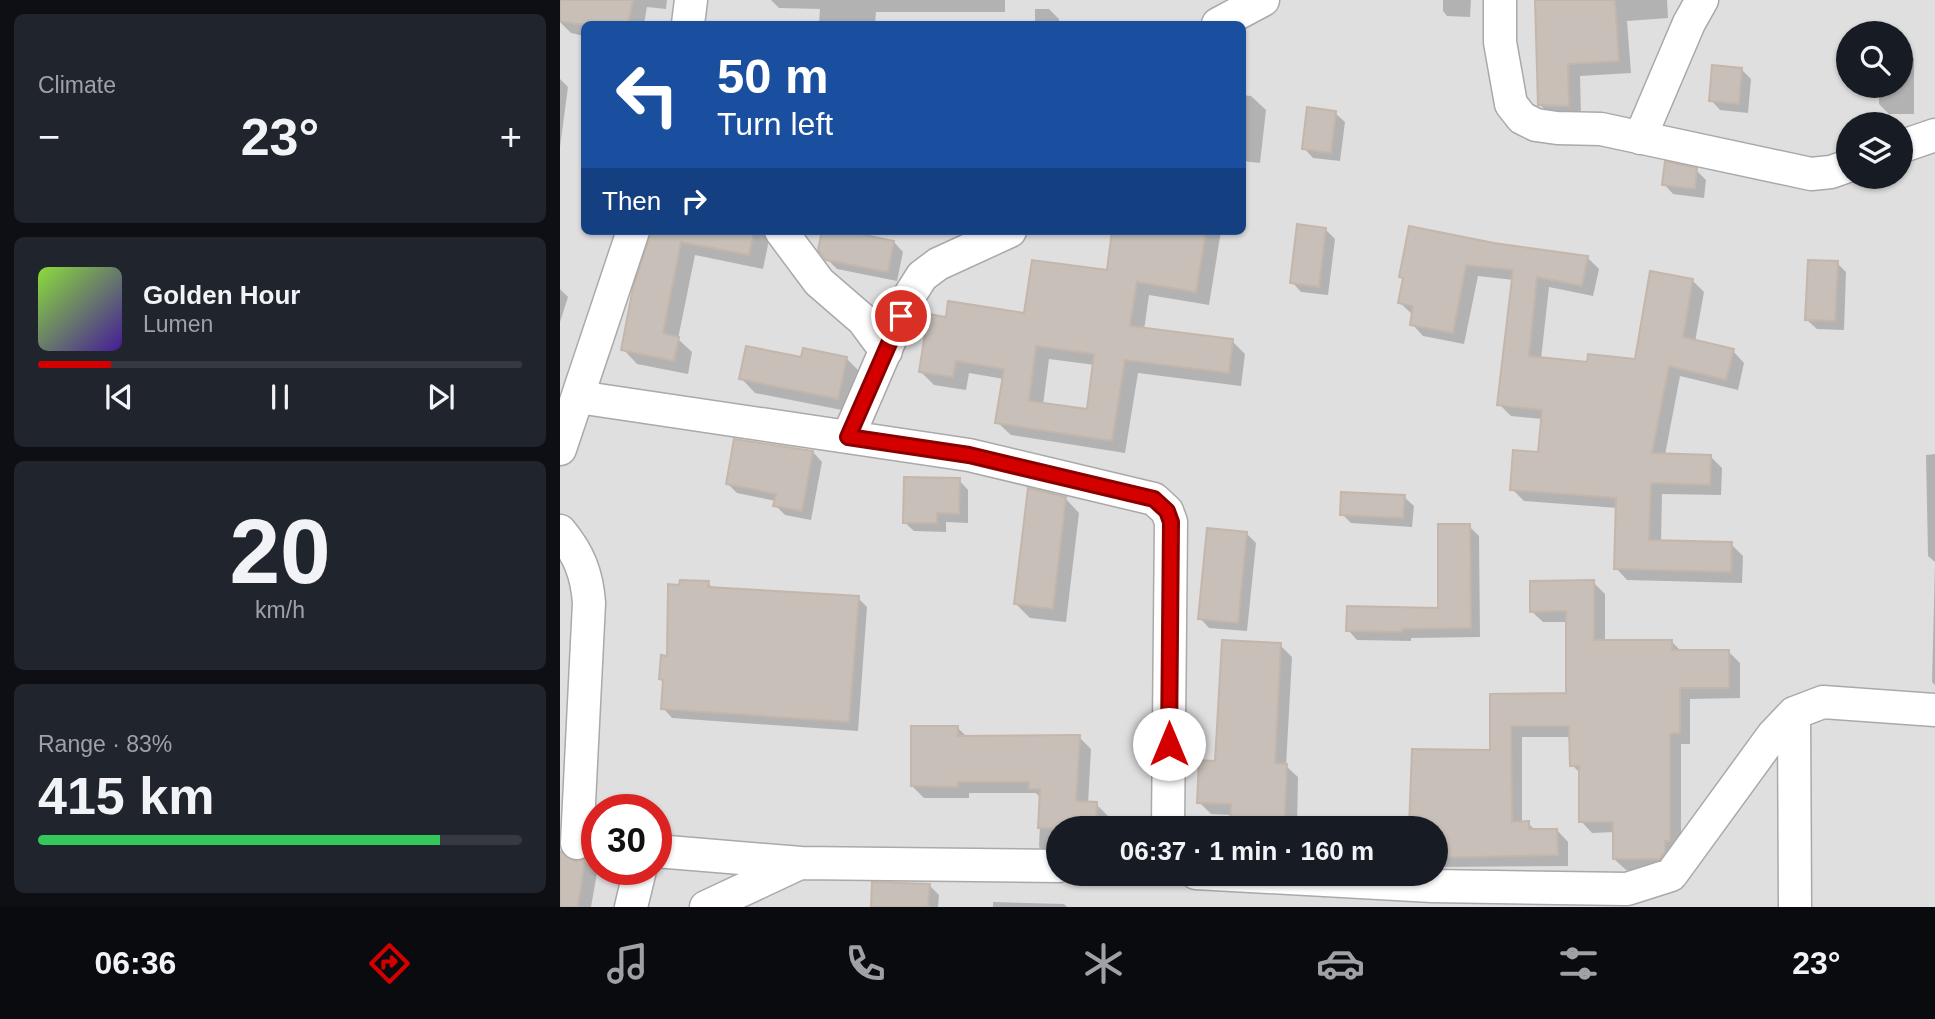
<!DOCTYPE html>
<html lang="en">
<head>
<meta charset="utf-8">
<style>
  body { margin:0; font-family:Arial,sans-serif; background:#20242c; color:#f1f3f6; height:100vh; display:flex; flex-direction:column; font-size:26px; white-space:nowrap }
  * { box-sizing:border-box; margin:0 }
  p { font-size:23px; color:#9ea1a6 }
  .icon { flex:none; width:38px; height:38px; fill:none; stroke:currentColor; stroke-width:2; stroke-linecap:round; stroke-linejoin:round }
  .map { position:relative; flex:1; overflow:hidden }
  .panel { display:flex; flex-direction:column; gap:14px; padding:14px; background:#0d0f14; width:560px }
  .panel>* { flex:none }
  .top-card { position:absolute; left:21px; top:21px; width:665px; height:214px; border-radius:10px; box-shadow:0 2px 5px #0004; background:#1a4fa0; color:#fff; overflow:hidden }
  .buttons { position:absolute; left:1276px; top:21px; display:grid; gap:14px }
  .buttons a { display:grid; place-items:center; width:77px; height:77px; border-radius:50%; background:#171b24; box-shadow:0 2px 5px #0004; font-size:35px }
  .speed { position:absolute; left:21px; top:794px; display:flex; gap:14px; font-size:35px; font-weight:700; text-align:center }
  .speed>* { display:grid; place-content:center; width:91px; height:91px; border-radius:50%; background:#171b24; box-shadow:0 2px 5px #0004; line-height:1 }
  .speed .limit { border:10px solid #d22; background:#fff; color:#111 }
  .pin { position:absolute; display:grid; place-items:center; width:60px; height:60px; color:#fff; margin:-30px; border:4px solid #fff; border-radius:50%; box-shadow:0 2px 7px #0007 }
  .me { position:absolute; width:77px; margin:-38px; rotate:0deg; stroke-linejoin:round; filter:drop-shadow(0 0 5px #0008) }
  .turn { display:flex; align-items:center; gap:24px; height:147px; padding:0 21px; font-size:32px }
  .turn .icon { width:91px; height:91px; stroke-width:2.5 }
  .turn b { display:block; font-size:49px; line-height:60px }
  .then { display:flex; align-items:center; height:66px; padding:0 21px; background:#0003; gap:14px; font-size:26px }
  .big { font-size:52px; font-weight:600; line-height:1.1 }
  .panel .tile { flex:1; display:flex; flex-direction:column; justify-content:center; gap:10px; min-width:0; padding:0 24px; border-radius:10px; background:#20242c }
  .panel .dial { align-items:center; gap:0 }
  .dial b { font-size:91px; line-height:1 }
  .song { display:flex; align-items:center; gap:21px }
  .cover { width:84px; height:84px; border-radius:10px; background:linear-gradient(135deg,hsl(90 70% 55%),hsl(260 70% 35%)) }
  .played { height:7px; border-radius:4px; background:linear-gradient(90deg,#d40000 15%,#363941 15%) }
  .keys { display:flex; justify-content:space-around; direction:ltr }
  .heat { display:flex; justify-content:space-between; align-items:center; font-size:38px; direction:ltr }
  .charge { height:10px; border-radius:5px; background:linear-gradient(90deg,#34c759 83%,#363941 0) }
  .trip { position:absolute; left:486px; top:816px; width:402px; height:70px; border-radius:35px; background:#171b24; box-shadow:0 2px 5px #0004; font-weight:600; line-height:70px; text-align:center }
  .tab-bar { display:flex; height:112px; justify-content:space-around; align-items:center; background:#090b0e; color:#9ea1a6 }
  .tab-bar .icon { width:49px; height:49px }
  .tab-bar .active { color:#d40000 }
  .tab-bar b { font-size:32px; color:#f1f3f6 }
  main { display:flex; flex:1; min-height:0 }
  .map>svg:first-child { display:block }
  .residential { fill:#e0dfdf; fill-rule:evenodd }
  .shadow { fill:#0003; fill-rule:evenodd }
  .building { fill:#c7bfb8; stroke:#c4b6ab; stroke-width:2; fill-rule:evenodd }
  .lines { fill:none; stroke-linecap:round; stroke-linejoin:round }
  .minor-casing { stroke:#a9a9a9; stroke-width:35 }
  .minor { stroke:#fff; stroke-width:32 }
  .route-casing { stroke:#8a0000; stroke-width:18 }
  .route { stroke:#d40000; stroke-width:12 }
</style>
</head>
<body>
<main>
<section class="panel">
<div class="tile"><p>Climate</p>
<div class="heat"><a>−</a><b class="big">23°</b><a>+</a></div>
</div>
<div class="tile">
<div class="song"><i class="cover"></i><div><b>Golden Hour</b><p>Lumen</p></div></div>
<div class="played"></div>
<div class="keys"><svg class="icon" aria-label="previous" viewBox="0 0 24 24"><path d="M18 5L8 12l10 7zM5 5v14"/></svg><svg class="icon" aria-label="pause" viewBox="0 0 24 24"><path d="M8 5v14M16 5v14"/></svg><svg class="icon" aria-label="next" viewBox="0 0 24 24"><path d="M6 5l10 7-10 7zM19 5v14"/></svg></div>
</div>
<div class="tile dial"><b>20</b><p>km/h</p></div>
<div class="tile"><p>Range · 83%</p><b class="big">415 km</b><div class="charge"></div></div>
</section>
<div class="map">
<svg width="1375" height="907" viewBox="0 0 1375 907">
  <rect width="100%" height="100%" fill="#f2efe9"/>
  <path class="residential" d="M0,0h1375v907h-1375zM24,24h658v207h-658zM1288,33h52v53h-52zM1288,124h52v53h-52zM37,810h59v60h-59zM499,828h378v45h-378z"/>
  <path class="shadow" d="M2,0h105l-1,9 -19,-2 -3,17h-60v12l-13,-3 -11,-11z
    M211,0h234v12h-129l-1,12h-56l1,-15 -41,-1z
    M883,0h28l-1,17 -23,-1 -4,-5z
    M977,0h130l1,18 -41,3 4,52 -51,3 1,41 -27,1 -13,-12z
    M475,9h14l10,10v5h-24z
    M1278,48h10v32l-11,-10z
    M1340,49l14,9v56h-25l-10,-10v-18h21z
    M1181,69l10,10 -3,34 -28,-3 -9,-10z
    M0,79l8,8 -8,60z
    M682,95l9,1 15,14 -6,53 -18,-2z
    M775,113l10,9 -5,39 -27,-3 -9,-10z
    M1136,170l10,10 -2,18 -31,-4 -9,-10z
    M765,229l10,10 -7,56 -27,-3 -9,-10z
    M92,231h113l5,4 -7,34 -68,-14 -17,84 14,13 -4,22 -51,-10 -14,-15z
    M264,231l70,11 9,10 -6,29 -60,-12 -10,-10z
    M554,231h107l-12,74 -60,-10 -5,35 88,11 13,13 -4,32 -103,-13 -13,80 -114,-18 -14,-13 7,-43 -35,-6 -3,17 -32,-5 -13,-13 27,-53 78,-4 82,-43zM489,359l46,6 -7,46 -45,-6z
    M934,244l93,13 12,12 -6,27 -44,-9 -8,72 47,5 48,-3 56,-81 12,12 -9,50 38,9 11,12 -6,27 -58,-14 -15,79 46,2 11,11 -1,27 -59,-1 -1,48 70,2 12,12 -1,27 -115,-3 -11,-12 2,-60 -94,-7 -12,-12 27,-35 4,-35 -32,-3 -12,-12 15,-124 -36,-4 -14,68 -41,-8 -11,-12 1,-9 -13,-12 4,-23 -3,-4z
    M1277,263l9,9 -2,58 -27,-1 -10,-9z
    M0,289l8,8 -8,25z
    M286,358l14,14 -8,40 -97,-19 -14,-15 61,-18z
    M253,452l9,10 -11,58 -26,-5 -10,-10 1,-4 -39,-8 -9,-9z
    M1375,454v231l-3,-3 3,-120 -7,-6 -2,-101z
    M399,480l9,10v33l-22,-1v10l-32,-1 -10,-9z
    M844,497l10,9 -2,21 -61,-4 -9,-9z
    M505,498l14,15 -13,109 -36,-4 -14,-14z
    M909,526l10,10 1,101 -69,1v3l-54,-1 -9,-10 92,-21z
    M686,533l10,10 -9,88 -38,-3 -9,-10z
    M1033,582l12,12v48h67l10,10h47l11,11v35l-50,1v45h-9v108l-9,17 -46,1 -12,-11 1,-27 -23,1 -11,-12v-47l-9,-9 -1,-28h-49v86h6l8,8 21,-1 11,12v24l-131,1v-39l55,-76 -1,-57h77v-73h-25l-12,-11z
    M148,583l6,6 144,9 9,9 -9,124 -186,-13 -9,-10 2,-25 -5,-4z
    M720,645l12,12 -6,109 12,11 -1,51h-65l1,-13 -22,-1 -12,-12z
    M398,728l9,9h112l12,12 -3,55h8l12,12 -1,12h-48v31h-8l-12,-12 2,-48 -5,-6h-67v5h-45l-12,-12z
    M0,854l15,9 10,-2 12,12 -6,34h-31z
    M369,885l10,10 -1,12h-66z
    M433,902l71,2 3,3h-74z"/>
  <path class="building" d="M0,0h73l-5,24h-53l-15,-3z
    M975,0h80l4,61 -51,3 1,42 -31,-1z
    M1152,65l30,3 -3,36 -30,-3z
    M747,107l29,4 -5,42 -29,-4z
    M1105,161l32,7 -2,21 -33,-4z
    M737,224l29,4 -7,59 -29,-4z
    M849,226l85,17 94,13 -6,30 -45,-9 -8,79 58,6 1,-8 47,5 15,-88 43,8 -10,58 51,12 -8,31 -57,-14 -17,87 59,2 -1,30 -59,-2 -2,57 83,2 -1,30 -117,-3 2,-71 -106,-8 3,-40 25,2 4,-42 -45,-5 16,-135 -47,-5 -13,68 -43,-8 3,-19 -15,-3 5,-25 -4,-1z
    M91,231h103l-5,24 -68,-13 -18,91 16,4 -5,24 -53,-11 12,-62z
    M262,231h23l49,10 -6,31 -62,-12 -8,-10z
    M552,231h94l-10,61 -59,-10 -7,44 103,13 -4,34 -104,-13 -13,81 -117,-18 9,-54 -48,-8 -3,16 -34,-5 9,-58 18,3 2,-16 76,12 8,-53 75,10zM476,346l58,8 -7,55 -58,-8z
    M1248,260l30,1 -3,60 -30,-1z
    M186,346l55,11 2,-9 44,9 -9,42 -99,-20z
    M174,439l79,12 -11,60 -29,-5 3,-12 -50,-10z
    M344,477l56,1 -1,36 -22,-1v10h-34z
    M468,488l38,9 -13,112 -39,-5z
    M781,492l64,3 -2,23 -63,-3z
    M878,524h32l1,104 -69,1v3l-56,-1 1,-25 91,2z
    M647,528l40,4 -9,91 -40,-4z
    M120,580l29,1 -1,6 151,9 -10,126 -188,-13 2,-29 -4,-1 2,-24 6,1 1,-72 11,1z
    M1034,580v60h78v10h57v38h-49v45l-10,1v107h-5v11l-5,7h-47v-37h-34v-56h-9l-1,-40h-58l1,96 17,-1v8h28l1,26 -121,3v-30h-28l3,-79 78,1v-56l76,-1v-82l-36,1v-31z
    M662,640l59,3 -6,120 12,1 -3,64h-54l1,-24 -34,-1 2,-43 16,1z
    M351,726h47v10l122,-1 -4,66 21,1 -1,26h-58l2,-39h-11v-7h-71v5l-47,-1z
    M0,851l15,10 10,-2 -7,48h-18z
    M312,882l58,2 -2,23h-57z"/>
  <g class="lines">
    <g class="minor-casing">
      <path id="minor" d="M940,0v42l11,62 11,14 14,7 21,3 44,1 210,45 20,-2 17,-6
        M128,24l3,-24
        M658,24l45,-24
        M1080,138l49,-115 13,-23
        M1340,147l35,-12
        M221,231l38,51 44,38 23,31
        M18,397l391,58 185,44 13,12 4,11 -3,306
        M288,437l60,-139 14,-22 16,-12 72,-33
        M0,449l73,-218
        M0,531c19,23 27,43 29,72l-12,240
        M1234,713l1,194
        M96,851l145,12 258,3
        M636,873l236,13 195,3 44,-14 102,-140 21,-22 29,-11 112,8
        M71,907l9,-37
        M146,907l94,-44"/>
    </g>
    <use href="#minor" class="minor"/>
  </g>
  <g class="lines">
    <g class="route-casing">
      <path id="route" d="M341,316l-53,121 121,18 185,44 13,12 4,11 -2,222"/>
    </g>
    <use href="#route" class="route"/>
  </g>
</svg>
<div class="buttons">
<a><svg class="icon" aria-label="search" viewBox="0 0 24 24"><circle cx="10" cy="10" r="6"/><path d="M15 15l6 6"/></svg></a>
<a><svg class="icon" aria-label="layers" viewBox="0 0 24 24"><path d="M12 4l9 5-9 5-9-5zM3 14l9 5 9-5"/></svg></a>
</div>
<div class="speed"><div class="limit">30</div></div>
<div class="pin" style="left:341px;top:316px;background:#d93025"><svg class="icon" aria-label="arrive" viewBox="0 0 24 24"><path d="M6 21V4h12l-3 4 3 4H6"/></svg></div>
<svg class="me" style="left:609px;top:744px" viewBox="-20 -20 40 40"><circle r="19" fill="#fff"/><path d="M0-13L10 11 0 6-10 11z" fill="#d40000"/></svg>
<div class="trip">06:37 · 1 min · 160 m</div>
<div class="top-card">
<div class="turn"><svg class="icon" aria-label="left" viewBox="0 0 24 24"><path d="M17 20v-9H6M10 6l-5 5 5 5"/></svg><div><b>50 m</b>Turn left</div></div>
<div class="then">Then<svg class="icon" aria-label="right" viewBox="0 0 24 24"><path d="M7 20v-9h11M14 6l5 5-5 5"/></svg></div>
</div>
</div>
</main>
<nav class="tab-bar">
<b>06:36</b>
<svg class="icon active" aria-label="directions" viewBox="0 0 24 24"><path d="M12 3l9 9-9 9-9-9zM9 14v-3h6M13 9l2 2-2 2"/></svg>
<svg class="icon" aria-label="music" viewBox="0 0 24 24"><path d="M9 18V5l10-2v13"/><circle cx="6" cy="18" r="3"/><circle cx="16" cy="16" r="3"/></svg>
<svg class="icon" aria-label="phone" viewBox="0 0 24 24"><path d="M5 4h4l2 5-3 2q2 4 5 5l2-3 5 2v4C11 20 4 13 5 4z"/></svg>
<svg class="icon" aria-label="climate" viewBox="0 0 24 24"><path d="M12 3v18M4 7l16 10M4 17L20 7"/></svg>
<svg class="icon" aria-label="car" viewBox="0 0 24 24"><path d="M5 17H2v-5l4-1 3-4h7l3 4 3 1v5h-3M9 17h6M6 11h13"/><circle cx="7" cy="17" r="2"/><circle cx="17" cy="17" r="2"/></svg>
<svg class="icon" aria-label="filters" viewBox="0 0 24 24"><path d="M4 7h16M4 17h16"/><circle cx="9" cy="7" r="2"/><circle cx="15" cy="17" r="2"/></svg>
<b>23°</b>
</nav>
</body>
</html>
